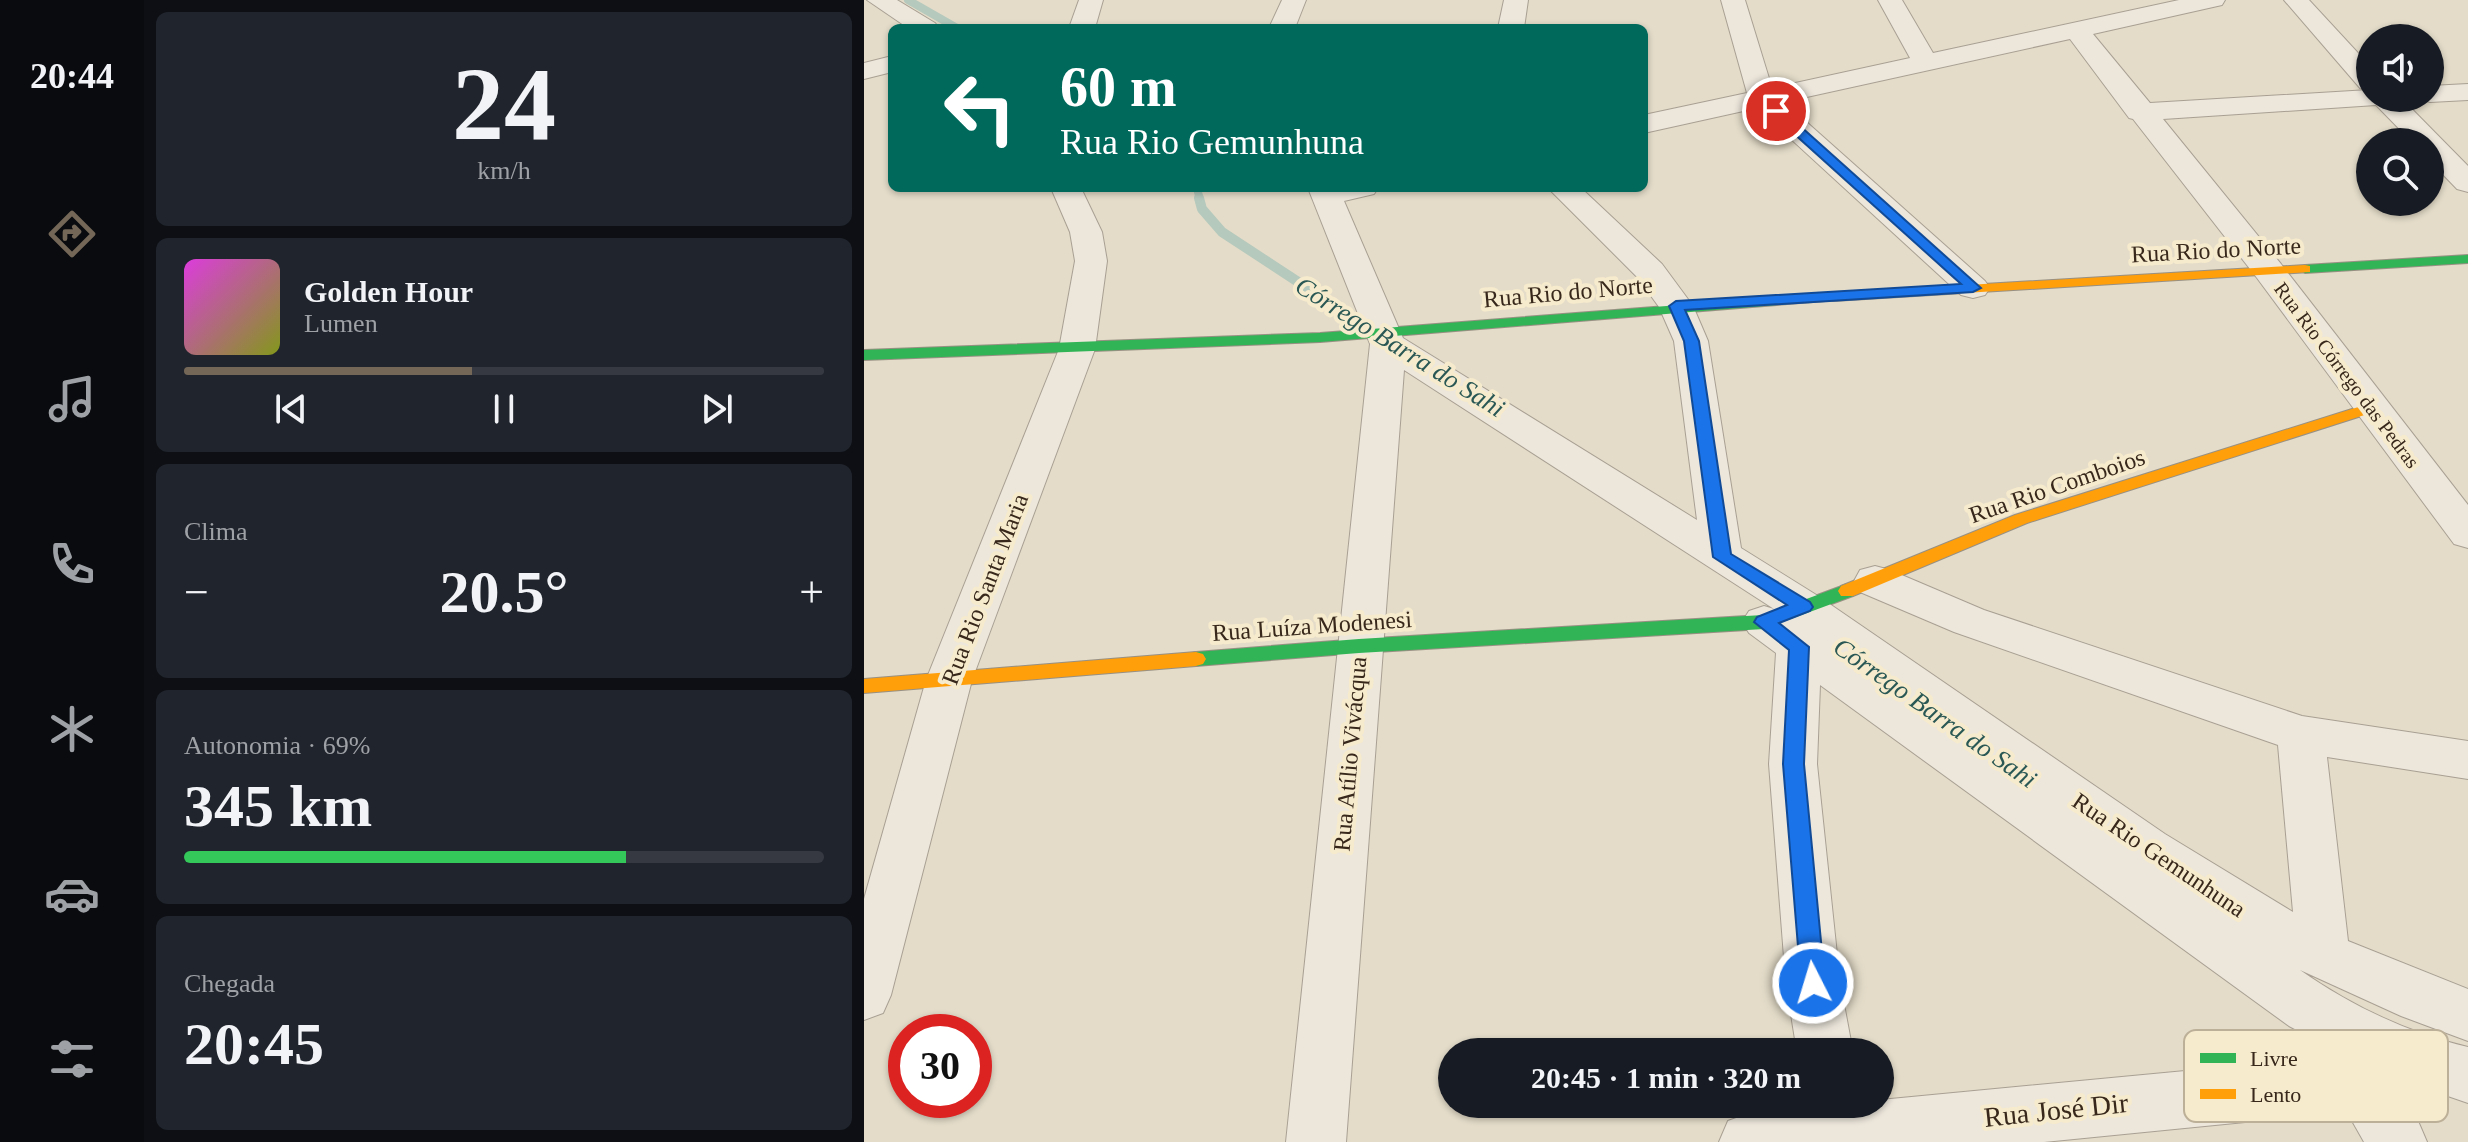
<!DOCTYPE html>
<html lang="pt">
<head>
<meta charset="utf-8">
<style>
  body { margin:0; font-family:Georgia,serif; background:#20242c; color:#f1f3f6; height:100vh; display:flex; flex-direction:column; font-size:30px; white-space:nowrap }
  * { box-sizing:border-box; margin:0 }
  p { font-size:26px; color:#9ea1a6 }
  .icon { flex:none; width:44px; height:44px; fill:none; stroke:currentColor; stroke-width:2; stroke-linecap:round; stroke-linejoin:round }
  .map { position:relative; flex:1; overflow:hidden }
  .panel { display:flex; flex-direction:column; gap:12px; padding:12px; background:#0d0f14; width:720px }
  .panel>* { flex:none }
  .top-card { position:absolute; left:24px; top:24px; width:760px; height:168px; border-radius:12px; box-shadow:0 2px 6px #0004; background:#00695c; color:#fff; overflow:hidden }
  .controls { position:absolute; left:1492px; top:24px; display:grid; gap:16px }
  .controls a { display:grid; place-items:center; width:88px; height:88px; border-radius:50%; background:#171b24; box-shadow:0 2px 6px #0004; font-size:40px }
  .speed { position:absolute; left:24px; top:1014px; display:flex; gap:16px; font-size:40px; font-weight:700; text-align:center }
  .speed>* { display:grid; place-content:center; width:104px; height:104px; border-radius:50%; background:#171b24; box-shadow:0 2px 6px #0004; line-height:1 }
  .speed .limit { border:12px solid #d22; background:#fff; color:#111 }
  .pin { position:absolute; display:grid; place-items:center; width:68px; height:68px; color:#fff; margin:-34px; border:4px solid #fff; border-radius:50%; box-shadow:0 2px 8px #0007 }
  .me { position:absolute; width:88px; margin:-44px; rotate:355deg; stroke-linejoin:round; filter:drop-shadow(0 0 6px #0008) }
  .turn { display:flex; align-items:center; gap:28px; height:168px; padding:0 40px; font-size:36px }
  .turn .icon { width:104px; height:104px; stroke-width:2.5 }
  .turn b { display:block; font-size:56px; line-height:68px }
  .big { font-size:60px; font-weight:800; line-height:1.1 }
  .panel .tile { flex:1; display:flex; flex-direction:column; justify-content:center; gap:12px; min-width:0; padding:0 28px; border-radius:12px; background:#20242c }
  .panel .dial { align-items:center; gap:0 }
  .dial b { font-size:104px; line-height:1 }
  .song { display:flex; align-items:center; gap:24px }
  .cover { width:96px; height:96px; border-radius:12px; background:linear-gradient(135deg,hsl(300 70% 55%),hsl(70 70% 35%)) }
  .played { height:8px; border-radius:4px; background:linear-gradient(90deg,#746758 45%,#363941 45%) }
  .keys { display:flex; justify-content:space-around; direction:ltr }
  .heat { display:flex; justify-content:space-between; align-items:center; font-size:44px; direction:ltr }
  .charge { height:12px; border-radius:6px; background:linear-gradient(90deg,#34c759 69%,#363941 0) }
  .trip { position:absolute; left:574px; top:1038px; width:456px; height:80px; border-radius:40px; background:#171b24; box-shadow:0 2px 6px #0004; font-weight:800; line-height:80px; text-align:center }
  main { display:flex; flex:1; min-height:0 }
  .dock { display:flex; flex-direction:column; width:144px; justify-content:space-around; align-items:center; background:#090b0e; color:#9ea1a6 }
  .dock .icon { width:56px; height:56px }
  .dock .active { color:#746758 }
  .dock b { font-size:36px; color:#f1f3f6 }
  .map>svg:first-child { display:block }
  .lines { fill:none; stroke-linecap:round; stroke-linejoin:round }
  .stream-far1 { stroke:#b5c9bc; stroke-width:8 }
  .stream { stroke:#b5c9bc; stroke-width:10 }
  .street-casing { stroke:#a9a093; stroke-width:2 }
  .fast-casing { stroke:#989083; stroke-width:2 }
  .slow-casing { stroke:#989083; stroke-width:2 }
  .street { fill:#ece6db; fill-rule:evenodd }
  .fast { fill:#30b455; fill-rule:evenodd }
  .slow { fill:#ff9f0a; fill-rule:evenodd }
  .route { fill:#1a73e8; stroke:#114b97; stroke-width:2 }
  .labels { text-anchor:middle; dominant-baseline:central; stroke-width:8; stroke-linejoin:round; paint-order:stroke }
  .far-street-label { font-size:20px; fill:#37281b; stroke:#f7ebcd }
  .street-label { font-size:24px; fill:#37281b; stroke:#f7ebcd }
  .water-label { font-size:26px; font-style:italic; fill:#2a5854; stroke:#f7ebcd }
  .near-street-label { font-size:28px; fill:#37281b; stroke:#f7ebcd }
  .key { fill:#f7ebcd; stroke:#bdb098; stroke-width:2 }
  .key-label { font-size:22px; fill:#37281b }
</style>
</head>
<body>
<main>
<nav class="dock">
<b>20:44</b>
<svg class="icon active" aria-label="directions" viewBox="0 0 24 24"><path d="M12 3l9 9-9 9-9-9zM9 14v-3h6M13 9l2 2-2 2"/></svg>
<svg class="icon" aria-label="music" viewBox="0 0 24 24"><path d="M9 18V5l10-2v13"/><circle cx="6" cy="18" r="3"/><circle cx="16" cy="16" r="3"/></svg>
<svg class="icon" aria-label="phone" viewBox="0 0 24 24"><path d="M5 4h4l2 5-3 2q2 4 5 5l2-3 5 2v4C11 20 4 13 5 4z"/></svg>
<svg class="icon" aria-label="climate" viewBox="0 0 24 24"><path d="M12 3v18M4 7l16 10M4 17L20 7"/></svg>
<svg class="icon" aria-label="car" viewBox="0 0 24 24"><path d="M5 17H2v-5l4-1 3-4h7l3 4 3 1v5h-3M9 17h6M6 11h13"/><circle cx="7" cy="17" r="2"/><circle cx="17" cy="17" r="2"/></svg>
<svg class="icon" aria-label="filters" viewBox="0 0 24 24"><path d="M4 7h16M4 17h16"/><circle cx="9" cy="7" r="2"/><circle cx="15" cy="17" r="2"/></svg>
</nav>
<section class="panel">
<div class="tile dial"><b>24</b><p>km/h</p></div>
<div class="tile">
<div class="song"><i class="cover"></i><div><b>Golden Hour</b><p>Lumen</p></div></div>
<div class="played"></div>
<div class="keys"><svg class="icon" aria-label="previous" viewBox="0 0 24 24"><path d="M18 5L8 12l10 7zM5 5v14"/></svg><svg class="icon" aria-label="pause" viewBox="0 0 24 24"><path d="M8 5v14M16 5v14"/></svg><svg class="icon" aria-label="next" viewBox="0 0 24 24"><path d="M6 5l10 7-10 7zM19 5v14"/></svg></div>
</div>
<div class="tile"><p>Clima</p>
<div class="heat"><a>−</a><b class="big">20.5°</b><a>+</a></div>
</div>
<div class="tile"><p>Autonomia · 69%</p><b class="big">345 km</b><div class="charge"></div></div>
<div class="tile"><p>Chegada</p><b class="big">20:45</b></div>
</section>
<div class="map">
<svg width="1604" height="1142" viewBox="0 0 1604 1142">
  <rect width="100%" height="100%" fill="#e4dcc9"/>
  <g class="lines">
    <path class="stream-far1" d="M44,0l49,28
      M333,188l3,12"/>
    <path class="stream" d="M335,198l3,11 20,23 151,99"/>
    <g class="street-casing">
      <path id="street" d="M3,0h30l38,23 4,5h-31z
        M215,0h24l-8,28h-26z
        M418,0h24l-11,28h-26z
        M640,0h24l-4,28h-26z
        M857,0h24l27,88 138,-30 -32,-58h24l31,53 246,-53h46l-3,5 -129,29 57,69 219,-13 -9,-2 -76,-88h25l61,66v32h31l67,68v26l-11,-3 -27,-28v-19h-18l-36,-37 -213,14 118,145 187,241v43l-14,-4 -197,-266 -124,-159 -4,-1 -59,-79 -286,63 201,179 5,7 -5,7 -12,3 -12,-3 -204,-187 -113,25v-18l103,-22z
        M28,56v16l-28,7v-16z
        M1604,84v16l-38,2 -11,-4h11v-12z
        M187,188h30l21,44 5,29 -12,88 -123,331 -81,315 -8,18 -19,7v-121l62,-219 133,-331 16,-88 -5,-29z
        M444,188h70l-4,6 -30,7 59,137 294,182 -23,-179 -15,-34 -21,-29 -90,-90h33l81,76 31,42 15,35 33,207 77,48 347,238 128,78 -15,-167 -324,-113 -94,-40 -6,-11 6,-11 15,-4 15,4 94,40 318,106 166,25v38l-141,-22 21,184 120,48v52l-67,-25 -101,-46c50,35 108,63 168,77v56l-78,-27 28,45 9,21h-63l-17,-30 -303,30h-325l9,-21c46,-19 103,-17 152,-17v-4l442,-42 5,-12 -38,-20 -469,-341 -3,79 23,219 13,69h-56l-11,-69 -17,-219 7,-111 -27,-20 -7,-11 7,-11 15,-5 10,3 -370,-239 -58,772h-60l84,-798z"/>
    </g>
    <g class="fast-casing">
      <path id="fast" d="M1604,255v8l-163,10 -7,-4 7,-4z
        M969,293l7,4 -2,3 -518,42 -456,18v-10l456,-17z
        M983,584l9,7 -3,5 -89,33 -405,24 -163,13 -7,-2 -3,-5 3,-5 7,-2 163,-13 404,-24z"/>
    </g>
    <g class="slow-casing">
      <path id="slow" d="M1441,265l5,1v6l-477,29 -7,-4 7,-4z
        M1507,403l6,2 2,3 -2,3 -350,112 -174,73h-12l-3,-5 3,-5 174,-71z
        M332,652l7,2 3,5 -3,5 -7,2 -332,27v-14z"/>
    </g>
    <use href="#street" class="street"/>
    <use href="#fast" class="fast"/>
    <use href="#slow" class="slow"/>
  </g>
  <path class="route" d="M907,108h9l201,180 -8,4 -288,18 14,31 32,213 79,48 3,5 -3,4 -31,12 30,24 -5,117 21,219 -3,7 -9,3 -8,-3 -4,-7 -18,-219 6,-114 -35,-28 3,-5 30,-12 -74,-48 -29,-216 -15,-35 7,-5 285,-17 -190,-171z"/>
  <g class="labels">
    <g class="far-street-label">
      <text transform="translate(1483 375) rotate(53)">Rua Rio Córrego das Pedras</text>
    </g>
    <g class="street-label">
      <text transform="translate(1352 250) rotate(-3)">Rua Rio do Norte</text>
      <text transform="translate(704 292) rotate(-5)">Rua Rio do Norte</text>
      <text transform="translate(1193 486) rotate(-19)">Rua Rio Comboios</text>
      <text transform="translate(121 589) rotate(-69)">Rua Rio Santa Maria</text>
      <text transform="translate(448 626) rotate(-4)">Rua Luíza Modenesi</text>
      <text transform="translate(486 754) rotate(-85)">Rua Atílio Vivácqua</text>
      <text transform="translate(1295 855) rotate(34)">Rua Rio Gemunhuna</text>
    </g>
    <g class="water-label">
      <text transform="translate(536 347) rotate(32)">Córrego Barra do Sahi</text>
      <text transform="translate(1071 713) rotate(35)">Córrego Barra do Sahi</text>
    </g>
    <g class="near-street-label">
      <text transform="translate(1192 1110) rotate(-6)">Rua José Dir</text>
    </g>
  </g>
  <rect x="1320" y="1030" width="264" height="92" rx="12" class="key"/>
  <rect x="1336" y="1053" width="36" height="10" fill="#30b455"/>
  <rect x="1336" y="1089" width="36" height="10" fill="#ff9f0a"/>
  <g class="key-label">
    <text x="1386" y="1066">Livre</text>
    <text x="1386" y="1102">Lento</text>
  </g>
</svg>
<div class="controls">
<a><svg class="icon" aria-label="sound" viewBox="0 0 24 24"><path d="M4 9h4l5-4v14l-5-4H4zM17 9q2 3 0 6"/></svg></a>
<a><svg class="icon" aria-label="search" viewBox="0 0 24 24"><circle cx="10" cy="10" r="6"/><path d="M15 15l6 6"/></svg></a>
</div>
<div class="speed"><div class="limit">30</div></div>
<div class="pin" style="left:912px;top:111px;background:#d93025"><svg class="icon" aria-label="arrive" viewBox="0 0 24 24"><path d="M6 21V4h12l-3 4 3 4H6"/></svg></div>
<svg class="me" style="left:949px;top:983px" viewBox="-20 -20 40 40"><circle r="17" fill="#1a73e8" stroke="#fff" stroke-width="3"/><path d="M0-11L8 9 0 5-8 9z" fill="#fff"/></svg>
<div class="trip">20:45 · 1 min · 320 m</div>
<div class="top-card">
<div class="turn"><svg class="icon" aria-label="left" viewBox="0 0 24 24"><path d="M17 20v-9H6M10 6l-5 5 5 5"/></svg><div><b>60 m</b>Rua Rio Gemunhuna</div></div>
</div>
</div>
</main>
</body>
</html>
